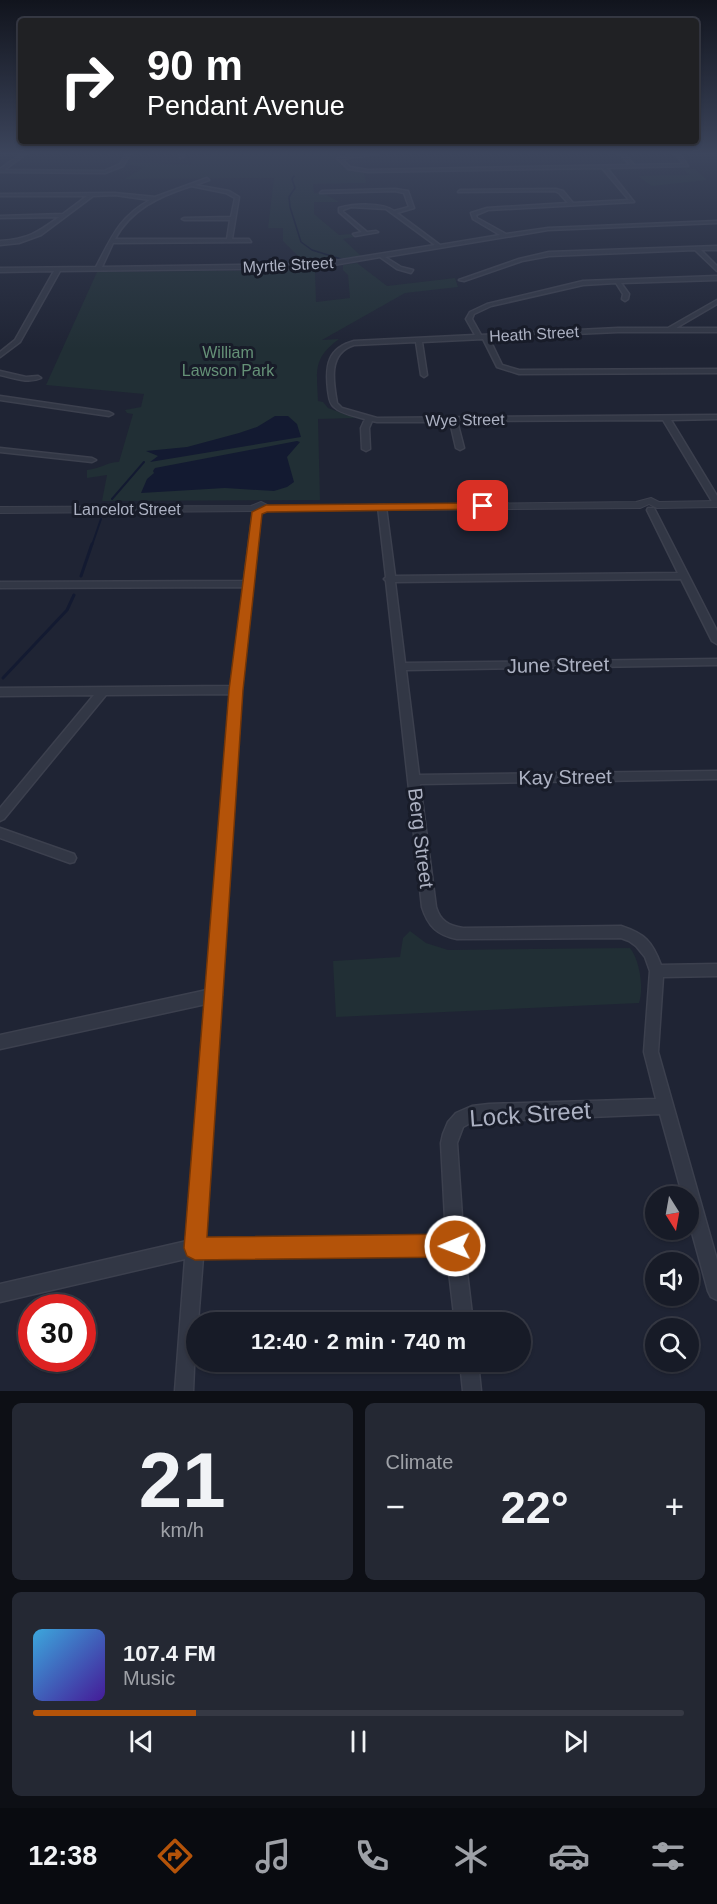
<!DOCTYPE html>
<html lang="en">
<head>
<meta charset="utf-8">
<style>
  body { margin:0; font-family:Arial,sans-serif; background:#242833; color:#f1f3f6; height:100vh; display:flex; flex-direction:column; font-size:22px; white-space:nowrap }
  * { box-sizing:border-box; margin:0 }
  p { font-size:20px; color:#9ea1a7 }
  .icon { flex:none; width:33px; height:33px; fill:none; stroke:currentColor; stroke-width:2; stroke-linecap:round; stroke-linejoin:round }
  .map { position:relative; height:1391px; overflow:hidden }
  .details { display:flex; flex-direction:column; gap:12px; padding:12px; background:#0d0f15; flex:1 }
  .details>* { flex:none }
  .hud { position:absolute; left:18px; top:18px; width:681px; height:126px; border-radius:6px; box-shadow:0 2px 4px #0004,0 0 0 2px #363944; background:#202124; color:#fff; overflow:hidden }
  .needle { width:39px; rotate:169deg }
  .controls { position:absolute; left:645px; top:1186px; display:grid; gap:12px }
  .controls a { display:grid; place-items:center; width:54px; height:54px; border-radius:50%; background:#171b27; box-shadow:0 2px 4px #0004,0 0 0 2px #363944; font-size:30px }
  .speed { position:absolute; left:18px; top:1294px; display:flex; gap:12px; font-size:30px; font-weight:700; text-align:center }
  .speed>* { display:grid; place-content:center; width:78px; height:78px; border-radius:50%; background:#171b27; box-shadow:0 2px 4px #0004,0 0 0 2px #363944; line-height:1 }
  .speed .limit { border:9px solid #d22; background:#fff; color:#111 }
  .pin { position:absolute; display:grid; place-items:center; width:51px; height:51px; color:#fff; margin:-26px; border-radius:12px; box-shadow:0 3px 9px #0006 }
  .me { position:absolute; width:66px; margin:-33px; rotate:269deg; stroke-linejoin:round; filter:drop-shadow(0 0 4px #0008) }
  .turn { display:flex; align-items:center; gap:21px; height:126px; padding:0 30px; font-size:27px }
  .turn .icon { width:78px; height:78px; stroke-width:2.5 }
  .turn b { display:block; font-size:42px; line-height:51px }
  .big { font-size:45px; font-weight:600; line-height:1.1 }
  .details .tile { flex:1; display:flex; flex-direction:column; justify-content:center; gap:9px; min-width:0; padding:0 21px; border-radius:9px; background:#242833 }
  .details .dial { align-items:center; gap:0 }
  .dial b { font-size:78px; line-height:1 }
  .song { display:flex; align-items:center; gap:18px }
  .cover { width:72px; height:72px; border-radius:9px; background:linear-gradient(135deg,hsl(200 70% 55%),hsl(260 70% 35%)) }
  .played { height:6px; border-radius:3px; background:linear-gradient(90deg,#b45309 25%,#363944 25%) }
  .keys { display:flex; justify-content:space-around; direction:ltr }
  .heat { display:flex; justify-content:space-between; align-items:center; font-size:33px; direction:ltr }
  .details .tiles { flex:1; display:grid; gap:12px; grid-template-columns:1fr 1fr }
  .tile:last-child { grid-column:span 2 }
  .trip { position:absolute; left:186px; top:1312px; width:345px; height:60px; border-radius:30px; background:#171b27; box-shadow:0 2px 4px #0004,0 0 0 2px #363944; font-weight:600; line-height:60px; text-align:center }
  .menu { display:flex; height:96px; justify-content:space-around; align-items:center; background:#090b10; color:#9ea1a7 }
  .menu .icon { width:42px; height:42px }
  .menu .on { color:#b45309 }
  .menu b { font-size:27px; color:#f1f3f6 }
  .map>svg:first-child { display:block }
  .green { fill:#212f35 }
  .water { fill:#131a31 }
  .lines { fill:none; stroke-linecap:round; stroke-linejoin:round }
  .stream-far2 { stroke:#131a31; stroke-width:1.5 }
  .stream-far1 { stroke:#131a31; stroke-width:2 }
  .stream { stroke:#131a31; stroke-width:3 }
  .minor-casing { stroke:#3c404e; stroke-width:3 }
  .tertiary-casing { stroke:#3c404e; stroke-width:2 }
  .minor { fill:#323745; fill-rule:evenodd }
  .tertiary { fill:#323745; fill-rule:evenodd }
  .route { fill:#b45309; stroke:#753606; stroke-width:1.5 }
  .labels { text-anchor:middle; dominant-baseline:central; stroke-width:6; stroke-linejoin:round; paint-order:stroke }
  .far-street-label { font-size:16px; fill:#acb1c2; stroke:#181c29 }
  .far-park-label { font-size:16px; fill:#659177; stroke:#181c29 }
  .street-label { font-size:20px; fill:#acb1c2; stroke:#181c29 }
  .near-street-label { font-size:24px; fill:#acb1c2; stroke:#181c29 }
</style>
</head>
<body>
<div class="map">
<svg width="717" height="1391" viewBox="0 0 717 1391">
  <rect width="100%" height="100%" fill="#1f2434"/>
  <path class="green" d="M212,154h130l-8,2 9,12 21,4 2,11 -53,1 1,9 11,1 14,8h-25v12l25,21 11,-1 4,3 -11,2 18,17 -56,7 -22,-22v-13h-15l6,-50 -149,1 20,-12 -17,-2 3,-3 60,3 1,-6 -5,-1 19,-1z
    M683,168l12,1 12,11 -55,6 -14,-10 52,-1z
    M357,263l30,23 68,-8 3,9 -53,6 -83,47 17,-1c-27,20 -22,32 -21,62l5,1 5,6 27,10 -37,1 2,81 -218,1 5,-26 -20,3v-8c13,-1 20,-8 32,-8l14,-48 -6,-1 -2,-3 16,-3 3,-13 -98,-9 51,-113 218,-2 1,32 34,-4 -2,-23 -5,-5v-5z
    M410,931l16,12 22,7 182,-2c10,13 14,40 9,55l-303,14 -3,-56 67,-4 3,-19z"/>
  <path class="water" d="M275,416h13l9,8 4,13 -151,25 8,-6 -12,-5 41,-4 52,-14 18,-6z
    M297,441l3,1 -13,15 7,25 -7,5 -13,4 -49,-3 -84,5 6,-14 7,-6 -1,-2 2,-3z"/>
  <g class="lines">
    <path class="stream-far2" d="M294,176l-2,3 3,9 -6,9 1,10 11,35 11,8 29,9"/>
    <path class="stream-far1" d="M112,499l32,-37
      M92,545l9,-26"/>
    <path class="stream" d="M81,576l11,-32
      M3,678l64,-68 7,-15"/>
    <g class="minor-casing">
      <path id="minor" d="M21,154h5l-22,16 100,1 16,-7 6,-10h4l-7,12 -18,7 -105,-1v-3z
        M179,154h4l1,3 -3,1z
        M361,154h17l-36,5 8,8 18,3 262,-5 -10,-11h5l9,11 50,-1 -9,-10h5l8,12 -81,2 27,34 -146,8 -12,5 1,3 29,16 42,-6 169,-7v2l-169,7 -163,27 16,10 12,3 -2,3 -14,-4 -17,-12 -64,11 -256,3 -40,71 -20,15v-5l15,-12 39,-69 -54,1v-4l96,-1c16,-30 23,-50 54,-67l-35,-5 -22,1 -52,39 -22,8 -19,2v-4c28,-2 37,-8 59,-24l-59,1v-2l63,-2 24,-18h-87v-2l115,-1 40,4 52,-19 2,2 -14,5 34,6 10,6 -7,42h17l2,3 -138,1 -11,24 214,-3 119,-19 -49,-36 -35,-2 -8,3v2l24,20 9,-1 2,1 -23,4 -2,-2 9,-2 -23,-20v-4c14,-4 43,-6 55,3l15,-4 -5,-14 -9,-2 -75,2 2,-2 73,-2 13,2 6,17 -17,5 43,32 60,-10 -27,-16 -2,-6 16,-5 81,-5 -9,-10 -4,-2 -97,1 2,-2 96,-1 7,2 10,12 56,-3 -27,-32 -234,4 -20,-3 -11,-11zM191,186l35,7 9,5 -4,19 -47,1 -2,1 2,1h46l-3,19h-112c16,-30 45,-43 76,-53z
        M717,246v4h-16l16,16v5l-22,-21 -146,6 -27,5 -58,20 -5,-1 60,-21 30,-7z
        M717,276v4l-96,3 8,11 -1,5 -3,2 -3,-2 1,-5 -7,-11 -33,2 -92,21 -17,8 -2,5 9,16 137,-7h50l49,-28v4l-41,24h41v4h-99l-129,6 13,27 17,5 198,-1v4l-198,1 -22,-7 -14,-28 -61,3 5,33 -3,2 -3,-2 -5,-33 -62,3c-26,8 -21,36 -17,58l5,5 35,10 340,-3v4l-46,1 46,76v9l-4,-2 -50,-83 -206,1 7,27 -4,2 -4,-2 -6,-26h-73l-5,-1 -3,7 1,21 -4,2 -4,-2 -1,-21 4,-9c-10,-3 -24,-5 -31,-12 -5,-4 -5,-11 -6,-17 -3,-25 0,-42 26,-49l121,-6 -9,-16 4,-7 17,-8 96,-23z
        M0,371l26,6 12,-1 3,2c-13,6 -27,0 -41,-3z
        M0,396l109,16 4,2 -4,2 -109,-16z
        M0,448l92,10 4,2 -4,2 -92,-10z
        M379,505h6l1,2 9,69 283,-3 -31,-63 1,-2h6l63,123v13l-5,-3 -31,-62 -286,3 10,81 312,-4v6l-311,5 13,105 298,-4v8l-297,5 16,123c4,14 13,19 27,21l158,-2c24,8 31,15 40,39l56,-1v12l-54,1 -5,75 59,208v40l-6,-3 -3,-6 -20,-73v-21h-5l-23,-83 -188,8 -9,5 -6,16 7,103 9,77h-18l-8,-68 -244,2 -5,66h-2l-3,68h-18l10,-132 -185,43v-18l187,-43 19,-237 -206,45v-14l207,-45 23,-296 -124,1 -102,124 -4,2v-13l94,-113 -94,1v-8l231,-2 13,-99 -244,1v-6l244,-1 9,-69 4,-2 4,2 -20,178 -20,302 1,3 -2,4 -16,240 242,-1 -5,-95 2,-9 5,-12 8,-9 16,-7 17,-2 167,-5 -12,-47 6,-81 -5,-14 -9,-11 -7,-5 -8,-3 -164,1c-20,-4 -29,-13 -35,-32l-36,-326 -2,-2 2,-2 -8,-70z
        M0,828l74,26 2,4 -2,4 -4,1 -70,-25z
        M460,1362h18l3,29h-18z"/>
    </g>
    <g class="tertiary-casing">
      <path id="tertiary" d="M651,498l8,4 58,-1v6l-60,1 -8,-4 -9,4 -640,5v-6l251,-1 10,-4 8,4 367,-4z"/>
    </g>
    <use href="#minor" class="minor"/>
    <use href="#tertiary" class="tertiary"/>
  </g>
  <linearGradient id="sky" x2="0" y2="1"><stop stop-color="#11141d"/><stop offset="0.44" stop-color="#3c455c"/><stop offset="1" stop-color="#3c455c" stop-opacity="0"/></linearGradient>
  <rect width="717" height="349" fill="url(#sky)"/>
  <path class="route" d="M483,503l4,1v5l-220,3 -5,2 -19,176 -36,547 248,-3 8,4 3,8 -3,7 -8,4 -260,3 -8,-4 -3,-8 45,-558 23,-178 14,-7z"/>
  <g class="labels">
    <g class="far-street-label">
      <text transform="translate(288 265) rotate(-3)">Myrtle Street</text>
      <text transform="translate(534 334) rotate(-3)">Heath Street</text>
      <text transform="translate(465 420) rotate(-1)">Wye Street</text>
      <text x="127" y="509">Lancelot Street</text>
    </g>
    <g class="far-park-label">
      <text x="228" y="352">William<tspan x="228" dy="18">Lawson Park</tspan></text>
    </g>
    <g class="street-label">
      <text transform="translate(558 665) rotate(-1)">June Street</text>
      <text transform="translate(565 777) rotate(-1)">Kay Street</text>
      <text transform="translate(421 838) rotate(83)">Berg Street</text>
    </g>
    <g class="near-street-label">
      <text transform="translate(530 1114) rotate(-4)">Lock Street</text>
    </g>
  </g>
</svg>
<div class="controls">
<a><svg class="needle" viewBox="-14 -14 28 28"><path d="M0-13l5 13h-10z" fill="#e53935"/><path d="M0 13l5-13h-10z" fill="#9ea1a7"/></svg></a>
<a><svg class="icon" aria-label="sound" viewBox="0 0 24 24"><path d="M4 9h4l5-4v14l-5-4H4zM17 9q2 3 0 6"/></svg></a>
<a><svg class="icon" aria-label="search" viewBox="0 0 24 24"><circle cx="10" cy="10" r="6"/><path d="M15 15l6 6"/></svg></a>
</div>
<div class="speed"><div class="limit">30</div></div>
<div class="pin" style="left:483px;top:506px;background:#d93025"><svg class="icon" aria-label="arrive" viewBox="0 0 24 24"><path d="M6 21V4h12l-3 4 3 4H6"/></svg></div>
<svg class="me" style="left:455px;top:1246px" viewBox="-20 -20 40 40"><circle r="17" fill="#b45309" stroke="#fff" stroke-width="3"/><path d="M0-11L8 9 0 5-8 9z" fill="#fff"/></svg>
<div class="trip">12:40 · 2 min · 740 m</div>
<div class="hud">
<div class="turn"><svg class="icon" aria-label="right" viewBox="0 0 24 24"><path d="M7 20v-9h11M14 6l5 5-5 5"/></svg><div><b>90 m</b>Pendant Avenue</div></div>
</div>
</div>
<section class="details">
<div class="tiles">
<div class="tile dial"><b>21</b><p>km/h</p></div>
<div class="tile"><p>Climate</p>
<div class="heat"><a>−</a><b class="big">22°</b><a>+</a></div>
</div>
<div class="tile">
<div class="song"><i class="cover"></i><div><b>107.4 FM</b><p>Music</p></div></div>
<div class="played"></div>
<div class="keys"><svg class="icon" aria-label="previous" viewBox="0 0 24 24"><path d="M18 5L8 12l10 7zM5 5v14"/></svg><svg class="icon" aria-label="pause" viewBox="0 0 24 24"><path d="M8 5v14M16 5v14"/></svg><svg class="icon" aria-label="next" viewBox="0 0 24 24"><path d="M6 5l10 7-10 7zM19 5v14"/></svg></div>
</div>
</div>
</section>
<nav class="menu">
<b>12:38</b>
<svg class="icon on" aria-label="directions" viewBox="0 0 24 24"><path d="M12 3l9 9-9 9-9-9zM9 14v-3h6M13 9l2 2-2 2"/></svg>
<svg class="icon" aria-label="music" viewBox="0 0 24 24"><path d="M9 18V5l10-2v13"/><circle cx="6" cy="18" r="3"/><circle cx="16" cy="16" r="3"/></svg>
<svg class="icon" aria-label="phone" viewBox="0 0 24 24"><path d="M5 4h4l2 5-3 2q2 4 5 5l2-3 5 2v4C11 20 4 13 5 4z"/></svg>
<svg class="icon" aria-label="climate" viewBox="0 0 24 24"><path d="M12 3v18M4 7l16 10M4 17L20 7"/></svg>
<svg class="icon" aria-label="car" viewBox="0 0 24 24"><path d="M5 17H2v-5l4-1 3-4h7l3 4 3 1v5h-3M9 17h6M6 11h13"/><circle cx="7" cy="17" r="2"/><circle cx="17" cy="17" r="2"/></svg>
<svg class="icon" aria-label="filters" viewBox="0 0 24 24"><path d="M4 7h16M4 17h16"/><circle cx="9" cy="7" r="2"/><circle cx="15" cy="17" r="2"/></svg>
</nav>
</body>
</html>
